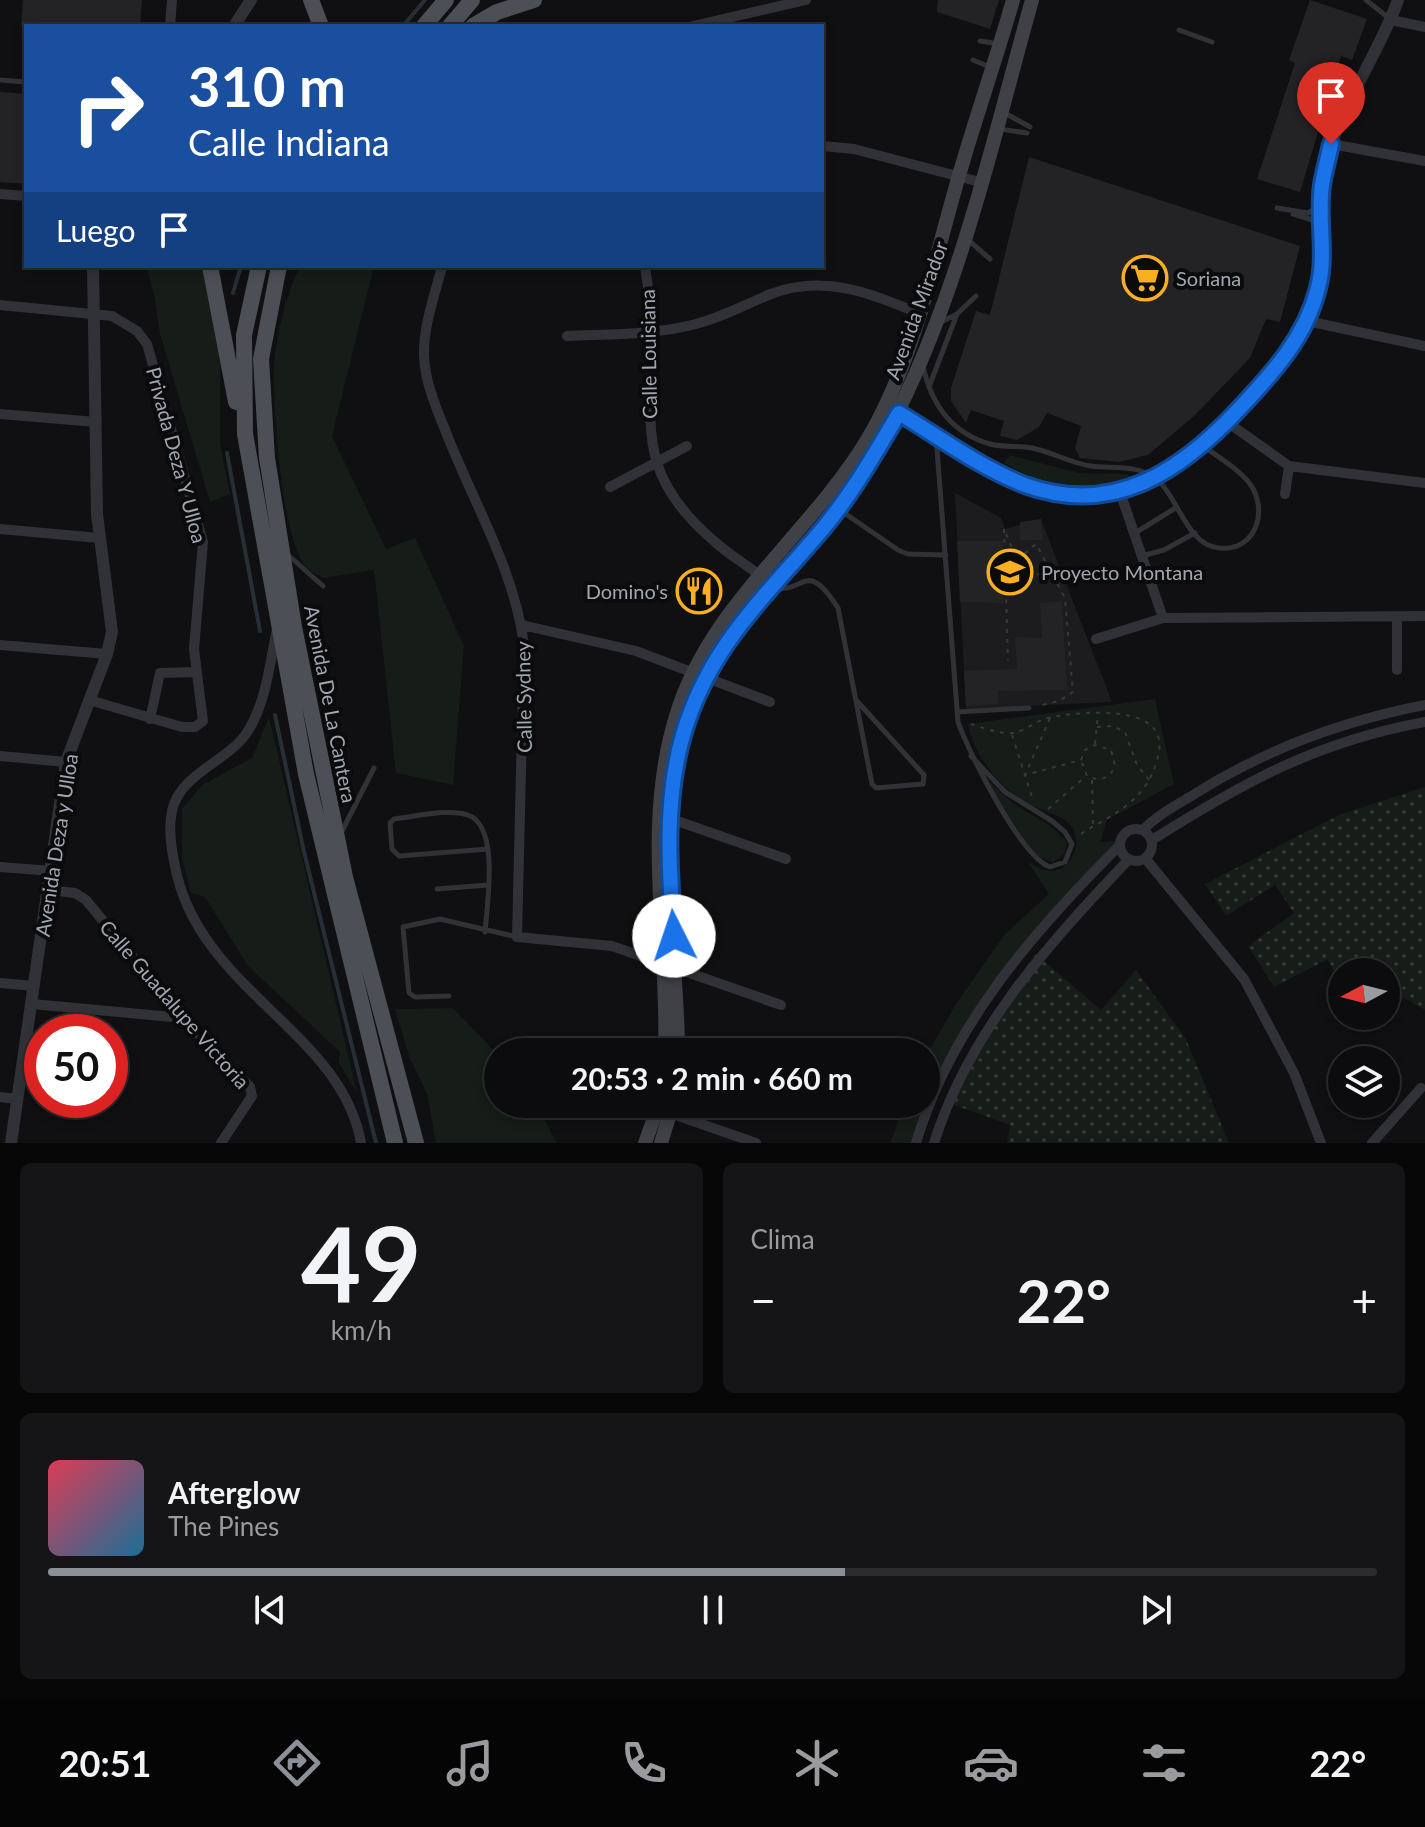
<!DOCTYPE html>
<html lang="es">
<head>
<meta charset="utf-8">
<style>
  body { margin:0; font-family:Lato,sans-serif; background:#151517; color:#f1f3f6; height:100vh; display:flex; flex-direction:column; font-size:30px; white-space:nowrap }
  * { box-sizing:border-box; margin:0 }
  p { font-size:26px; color:#9a9b9e }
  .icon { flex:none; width:44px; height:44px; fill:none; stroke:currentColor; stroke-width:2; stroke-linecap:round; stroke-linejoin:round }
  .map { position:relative; height:1143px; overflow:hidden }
  .drawer { display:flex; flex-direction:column; gap:20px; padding:20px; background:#070708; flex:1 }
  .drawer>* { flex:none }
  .top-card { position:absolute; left:24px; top:24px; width:800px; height:244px; border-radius:0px; box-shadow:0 4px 12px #0003,0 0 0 2px #2c2c2e; background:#1a4fa0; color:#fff; overflow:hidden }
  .needle { width:52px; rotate:263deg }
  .controls { position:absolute; left:1328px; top:958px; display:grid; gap:16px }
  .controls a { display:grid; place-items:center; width:72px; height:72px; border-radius:50%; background:#0c0c0e; box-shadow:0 4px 12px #0003,0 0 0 2px #2c2c2e; font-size:40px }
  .speed { position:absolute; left:24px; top:1014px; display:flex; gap:16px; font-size:40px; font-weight:700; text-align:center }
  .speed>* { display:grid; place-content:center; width:104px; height:104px; border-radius:50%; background:#0c0c0e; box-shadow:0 4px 12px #0003,0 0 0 2px #2c2c2e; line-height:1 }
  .speed .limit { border:12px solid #d22; background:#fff; color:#111 }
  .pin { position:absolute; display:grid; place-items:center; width:68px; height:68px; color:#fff; margin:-82px -34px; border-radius:50% 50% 50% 0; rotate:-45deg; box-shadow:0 0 8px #0007 }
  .pin .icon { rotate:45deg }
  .me { position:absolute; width:88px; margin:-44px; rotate:356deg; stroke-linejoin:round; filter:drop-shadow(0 0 6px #0008) }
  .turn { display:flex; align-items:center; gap:28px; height:168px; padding:0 32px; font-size:36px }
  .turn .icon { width:104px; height:104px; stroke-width:2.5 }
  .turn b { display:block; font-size:56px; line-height:68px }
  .then { display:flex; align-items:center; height:76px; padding:0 32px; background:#0003; gap:16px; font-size:30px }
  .big { font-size:60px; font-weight:700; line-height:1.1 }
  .drawer .widget { flex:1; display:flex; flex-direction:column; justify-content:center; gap:12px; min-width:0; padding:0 28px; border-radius:12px; background:#151517 }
  .drawer .dial { align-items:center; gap:0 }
  .dial b { font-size:104px; line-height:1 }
  .song { display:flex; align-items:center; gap:24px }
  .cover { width:96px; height:96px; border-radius:12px; background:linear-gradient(135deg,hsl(350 70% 55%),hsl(200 70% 35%)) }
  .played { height:8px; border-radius:4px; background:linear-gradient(90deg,#8c9099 60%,#2c2c2e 60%) }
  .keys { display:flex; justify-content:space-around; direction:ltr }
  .heat { display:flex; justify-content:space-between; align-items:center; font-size:44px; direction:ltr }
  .drawer .tiles { flex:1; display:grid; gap:20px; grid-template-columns:1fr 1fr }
  .widget:last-child { grid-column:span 2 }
  .trip { position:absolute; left:484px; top:1038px; width:456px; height:80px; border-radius:40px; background:#0c0c0e; box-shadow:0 4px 12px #0003,0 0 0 2px #2c2c2e; font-weight:700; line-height:80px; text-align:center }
  .dock { display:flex; height:128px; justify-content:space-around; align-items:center; background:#050506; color:#9a9b9e }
  .dock .icon { width:56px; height:56px }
  .dock .selected { color:#8c9099 }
  .dock b { font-size:36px; color:#f1f3f6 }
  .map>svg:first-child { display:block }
  .built { fill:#1c1c1f }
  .grass { fill:url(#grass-dots) }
  .green { fill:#161c17 }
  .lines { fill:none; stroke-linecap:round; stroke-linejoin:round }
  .stream { stroke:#262f35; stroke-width:4 }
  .building { fill:#232326 }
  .path { stroke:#37393e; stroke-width:2; stroke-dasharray:4 6; stroke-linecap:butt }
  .service { stroke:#313237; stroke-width:5 }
  .minor { stroke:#313237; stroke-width:10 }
  .tertiary { stroke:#313237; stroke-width:12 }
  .secondary { stroke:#3f4147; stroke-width:14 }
  .primary { stroke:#4d4f56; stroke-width:16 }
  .route-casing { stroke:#114b97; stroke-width:20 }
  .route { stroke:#1a73e8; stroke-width:14 }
  .labels { text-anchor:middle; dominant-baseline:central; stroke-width:8; stroke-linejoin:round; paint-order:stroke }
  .poi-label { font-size:20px; fill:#a1a6b3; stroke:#0b0b0c; text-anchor:start }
  .street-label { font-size:20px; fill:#a1a6b3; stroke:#0b0b0c }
</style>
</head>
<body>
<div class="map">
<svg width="1425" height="1143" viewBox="0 0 1425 1143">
  <defs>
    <pattern id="grass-dots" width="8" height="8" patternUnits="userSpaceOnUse" patternTransform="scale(2)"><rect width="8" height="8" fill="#161c17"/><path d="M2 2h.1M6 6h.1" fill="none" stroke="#353a36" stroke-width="1.8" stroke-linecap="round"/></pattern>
  </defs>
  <rect width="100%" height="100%" fill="#101012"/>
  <path class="built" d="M955,493l46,25 4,11 36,-10 71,183 -146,7z"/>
  <path class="grass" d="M1425,787v223l-21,-12 -18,18v-44h-44v18l-14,-31 -54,28 -26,-41 46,-33 -19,-28 -49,31 -21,-32 136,-70z
    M1036,954l65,56 35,-40 50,69 43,104h-222l3,-18 -64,-23 63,-113z"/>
  <path class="green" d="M146,266h57l17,97v80l10,51 -20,8 -50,-168 -6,-40z
    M300,266h74l-42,170 54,113 29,-11 49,108 -11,139 -57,-12 -22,-203 -50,8c-5,-3 -12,-5 -16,-9 -27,-25 -35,-164 -34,-203 2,-33 12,-70 26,-100z
    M1010,455l68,18 50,1 3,4c-41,15 -90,7 -127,-15z
    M1155,699l19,85 -67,36 -7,22 20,-1 -152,183 -54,119h-24l15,-39h21v-48l30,-52 49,-70 44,-40 -21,-32c5,2 11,7 16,8 25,7 42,-27 26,-45 -7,-9 -23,-13 -33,-17 -34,-16 -61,-47 -69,-84z
    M269,717l88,376 -18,-30 1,-11 -92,-86 -43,-69 -14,-4 -9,-34v-50l20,-24 50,-27z
    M972,761c15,17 30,36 50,48 20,12 29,15 45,33l-3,12 -11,9c-39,-14 -63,-68 -81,-102z
    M453,1008l45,47v49h38l21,39h-121l-9,-49 -18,-38 -14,-47z"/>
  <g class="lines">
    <path class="stream" d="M403,26l22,-26
      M233,293l8,-27
      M227,453l33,178
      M275,715l29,137 72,291"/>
  </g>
  <path class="building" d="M23,0h119l-2,26h-119z
    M938,0h61l-9,29 -53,-17z
    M1310,0l57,19 -15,41 -11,-4 -41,136 -43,-13 38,-116 -6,-3z
    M0,92l26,2v90l-26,-2z
    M1029,157l271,89 -20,76 -14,-3 -16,39 -55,57 -47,40 -29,7 -39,-4 -5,-10 6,-22 -34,-13 -8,14 -22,13 -17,-4 4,-15 -33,-11 -5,13 -15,-22v-13l25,-77 14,4z
    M1041,519l2,21h-23v-18z
    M957,541h46l1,62 -44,-1z
    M1062,601l5,89 -69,1v13l-32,2 -2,-35 53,-2 -2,-32 27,1 -2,-35z"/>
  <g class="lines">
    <path class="path" d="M1004,529l4,131
      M1006,534l16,38
      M1017,560l19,-16 29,54 8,94 -14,9 -21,5
      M1007,573l46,2
      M1050,718l-25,57 56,-15 4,-10 10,-5 16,5 4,16c-5,13 -16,16 -28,10l-6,-16
      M971,724c11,3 30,11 42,9 13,-2 25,-14 39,-16 27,-5 115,-15 107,34 -9,49 -41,60 -80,84
      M1097,727l16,-1 12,6 12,33 13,16
      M1012,735l20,62
      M1095,744l3,-30
      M1092,780l1,46
      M1048,809l37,-32"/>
    <path class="service" d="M1366,0l24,19
      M1179,30l33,12
      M980,41l19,3
      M973,60l17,7
      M0,80l26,2
      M1003,112l27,15
      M1000,129l27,4
      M1277,208l31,5 13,-8
      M1293,214l29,9
      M967,239l23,20
      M939,323l18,-9 19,-18
      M923,366c8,37 28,67 67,78 14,4 28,1 42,4 20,4 38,15 59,18 21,3 45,-2 64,12 23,17 31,67 64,70 37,4 50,-38 31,-64 -11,-15 -32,-27 -47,-38
      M929,387l28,-73
      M936,436l22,286c11,31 63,135 92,145l15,-5 7,-18 -7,-12 -13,-11 -47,-29 -34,-36
      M840,510l58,40 10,4 38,1
      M1135,533l42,-26
      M288,555l35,31
      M1142,556l22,-6 31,-17
      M775,588c30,5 31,-30 63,20l34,176 4,4 47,-4 1,-9 -67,-74
      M957,712l72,-4
      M340,835l34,-67
      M437,889l51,-4
      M485,932c2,-27 15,-106 -17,-117 -20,-7 -53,2 -74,4l-4,4 2,26 7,7 89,-7
      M449,996l-34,1 -6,-4 -6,-66 37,-8 77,18"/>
    <path class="minor" d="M1391,20l34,7
      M170,26l2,-26
      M693,26l113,-26
      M1331,144l94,17
      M822,146l32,3 126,33
      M0,194l26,2
      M442,266c-7,29 -19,60 -18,90 1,25 11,49 20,71 27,72 71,142 80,219l-7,291 95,9 169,59
      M645,266c3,22 7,45 7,68 0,90 -18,139 62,207 15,14 33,24 49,37
      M0,305l112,11 25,15 10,13 56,198 -9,107 9,72 -8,6h-13l-93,-27
      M1307,321l118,25
      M567,336c43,-2 87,-1 129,-12 27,-7 50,-20 75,-30 52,-20 101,-1 149,20
      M0,414l96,8
      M1227,422l62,44 136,17
      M610,487l77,-41
      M1120,492l43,126
      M1285,494l4,-28
      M0,529l99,9
      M522,625l114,26 134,51
      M277,629c-7,33 -11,76 -31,105 -20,28 -67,41 -74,77 -4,18 -1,37 3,55 23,124 167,165 186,277
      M1096,639l67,-21 262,-2
      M0,645l107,9
      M1397,670v-54
      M150,719l10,-46 36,-1
      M0,756l66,6
      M663,816l123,43
      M1120 845a16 16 0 1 1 32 0a16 16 0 1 1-32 0Z
      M1143,830c14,-15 32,-24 50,-35 71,-45 149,-74 232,-90
      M1152,840c92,-58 164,-98 273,-118
      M1145,858l99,121 50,94 27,70
      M0,867l52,4
      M50,890l25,3 11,7 97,118 67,69 2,9 -31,47
      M0,983l34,3
      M32,1004l151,14
      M0,1097l17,2
      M664,1111l92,32
      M916,1143c35,-118 119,-213 204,-298
      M934,1143c36,-114 115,-199 195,-284
      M1372,1143l49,-55"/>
    <path class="tertiary" d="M234,26l17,-26
      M891,408c44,25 85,55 131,75 80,35 157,-10 210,-67 36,-37 69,-73 85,-123 16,-49 -2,-100 15,-150 17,-50 48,-93 66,-143
      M11,1143l55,-381 41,-108 5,-22 -15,-118 -4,-248"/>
    <path class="secondary" d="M665,1052c4,-113 -23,-225 11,-336 34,-113 136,-182 194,-281 45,-79 63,-170 88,-256 17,-60 38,-119 55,-179
      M678,1052c0,-103 -26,-219 6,-319 37,-118 130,-176 190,-277 79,-135 116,-306 158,-456
      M645,1143l14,-39
      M661,1143l12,-39"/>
    <path class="primary" d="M311,0l10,26
      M424,26l22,-26
      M450,26l22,-26
      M473,26l24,-14 37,-12
      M210,266l26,136
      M259,266l-15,69 1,99 61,340 89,369
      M279,266l-18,93 6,99 27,169 51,250 71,266"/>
  </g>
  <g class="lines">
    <g class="route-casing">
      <path id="route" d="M674,936c-5,-66 -10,-136 9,-201 25,-85 75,-131 131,-196 34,-38 59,-82 85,-126 40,24 82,55 126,72 89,32 156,-14 214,-76 33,-35 67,-72 79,-121 9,-34 -1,-68 4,-103 2,-13 6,-27 9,-41"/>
    </g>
    <use href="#route" class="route"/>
  </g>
  <defs>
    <g id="supermarket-ring" transform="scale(2.3)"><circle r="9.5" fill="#0b0b0c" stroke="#f9af21" stroke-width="1.5"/><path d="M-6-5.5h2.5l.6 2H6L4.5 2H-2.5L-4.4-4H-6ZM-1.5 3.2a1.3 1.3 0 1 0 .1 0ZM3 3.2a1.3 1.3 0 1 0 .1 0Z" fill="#f9af21"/></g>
    <g id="school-ring" transform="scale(2.3)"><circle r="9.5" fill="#0b0b0c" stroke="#f9af21" stroke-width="1.5"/><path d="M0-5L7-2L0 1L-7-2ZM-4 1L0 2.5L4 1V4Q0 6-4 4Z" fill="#f9af21"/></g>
    <g id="restaurant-ring" transform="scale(2.3)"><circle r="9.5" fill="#0b0b0c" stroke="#f9af21" stroke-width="1.5"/><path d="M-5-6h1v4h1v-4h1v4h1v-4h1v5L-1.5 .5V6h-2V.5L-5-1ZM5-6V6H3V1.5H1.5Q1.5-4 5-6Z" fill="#f9af21"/></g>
  </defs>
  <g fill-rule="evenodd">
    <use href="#supermarket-ring" x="1145" y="278"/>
    <use href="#school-ring" x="1010" y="572"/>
    <use href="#restaurant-ring" x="699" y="591"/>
  </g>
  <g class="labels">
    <g class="poi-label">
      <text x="1176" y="278">Soriana</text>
      <text x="1041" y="572">Proyecto Montana</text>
      <text x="668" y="591" text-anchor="end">Domino's</text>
    </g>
    <g class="street-label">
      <text transform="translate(916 310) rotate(-70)">Avenida Mirador</text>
      <text transform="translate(648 354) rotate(-91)">Calle Louisiana</text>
      <text transform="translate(177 455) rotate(75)">Privada Deza Y Ulloa</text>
      <text transform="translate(523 697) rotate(-91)">Calle Sydney</text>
      <text transform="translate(331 704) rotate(79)">Avenida De La Cantera</text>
      <text transform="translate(56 845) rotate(-81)">Avenida Deza y Ulloa</text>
      <text transform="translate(175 1004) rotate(49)">Calle Guadalupe Victoria</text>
    </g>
  </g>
</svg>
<div class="controls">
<a><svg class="needle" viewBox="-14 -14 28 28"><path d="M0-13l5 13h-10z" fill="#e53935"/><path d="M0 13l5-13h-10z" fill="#9a9b9e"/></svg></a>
<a><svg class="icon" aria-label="layers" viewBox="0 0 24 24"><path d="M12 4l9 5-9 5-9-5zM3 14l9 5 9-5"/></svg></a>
</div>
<div class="speed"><div class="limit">50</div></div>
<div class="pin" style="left:1331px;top:144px;background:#d93025"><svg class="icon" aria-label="arrive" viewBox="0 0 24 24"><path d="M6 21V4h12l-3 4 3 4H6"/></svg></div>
<svg class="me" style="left:674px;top:936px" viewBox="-20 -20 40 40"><circle r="19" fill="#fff"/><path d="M0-13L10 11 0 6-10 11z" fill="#1a73e8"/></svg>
<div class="trip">20:53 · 2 min · 660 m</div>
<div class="top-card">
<div class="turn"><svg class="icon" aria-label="right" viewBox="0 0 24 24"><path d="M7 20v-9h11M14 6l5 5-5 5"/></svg><div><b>310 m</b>Calle Indiana</div></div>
<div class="then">Luego<svg class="icon" aria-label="arrive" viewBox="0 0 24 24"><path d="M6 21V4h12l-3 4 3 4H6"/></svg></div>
</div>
</div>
<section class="drawer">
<div class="tiles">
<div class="widget dial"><b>49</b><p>km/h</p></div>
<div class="widget"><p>Clima</p>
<div class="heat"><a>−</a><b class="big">22°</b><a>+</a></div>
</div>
<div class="widget">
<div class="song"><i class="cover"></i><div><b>Afterglow</b><p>The Pines</p></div></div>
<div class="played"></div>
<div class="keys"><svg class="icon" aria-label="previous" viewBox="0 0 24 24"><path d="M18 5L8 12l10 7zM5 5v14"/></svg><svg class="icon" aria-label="pause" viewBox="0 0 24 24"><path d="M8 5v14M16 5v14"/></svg><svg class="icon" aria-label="next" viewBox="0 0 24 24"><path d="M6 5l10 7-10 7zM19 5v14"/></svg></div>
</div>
</div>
</section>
<nav class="dock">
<b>20:51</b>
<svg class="icon selected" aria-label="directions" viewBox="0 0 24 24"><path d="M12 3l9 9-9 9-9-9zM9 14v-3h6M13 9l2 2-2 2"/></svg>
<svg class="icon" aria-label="music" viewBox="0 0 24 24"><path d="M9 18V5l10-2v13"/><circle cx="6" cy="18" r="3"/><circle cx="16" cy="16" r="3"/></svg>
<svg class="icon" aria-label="phone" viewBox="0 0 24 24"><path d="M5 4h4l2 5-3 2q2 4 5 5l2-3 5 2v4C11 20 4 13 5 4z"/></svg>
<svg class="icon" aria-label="climate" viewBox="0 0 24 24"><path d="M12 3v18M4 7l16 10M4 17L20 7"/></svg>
<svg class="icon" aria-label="car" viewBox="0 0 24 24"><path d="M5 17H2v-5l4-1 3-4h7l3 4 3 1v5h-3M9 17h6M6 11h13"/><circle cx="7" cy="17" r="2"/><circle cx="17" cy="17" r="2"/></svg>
<svg class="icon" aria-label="filters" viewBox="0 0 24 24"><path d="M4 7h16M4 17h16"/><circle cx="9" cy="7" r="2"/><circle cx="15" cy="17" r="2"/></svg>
<b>22°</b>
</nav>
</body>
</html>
